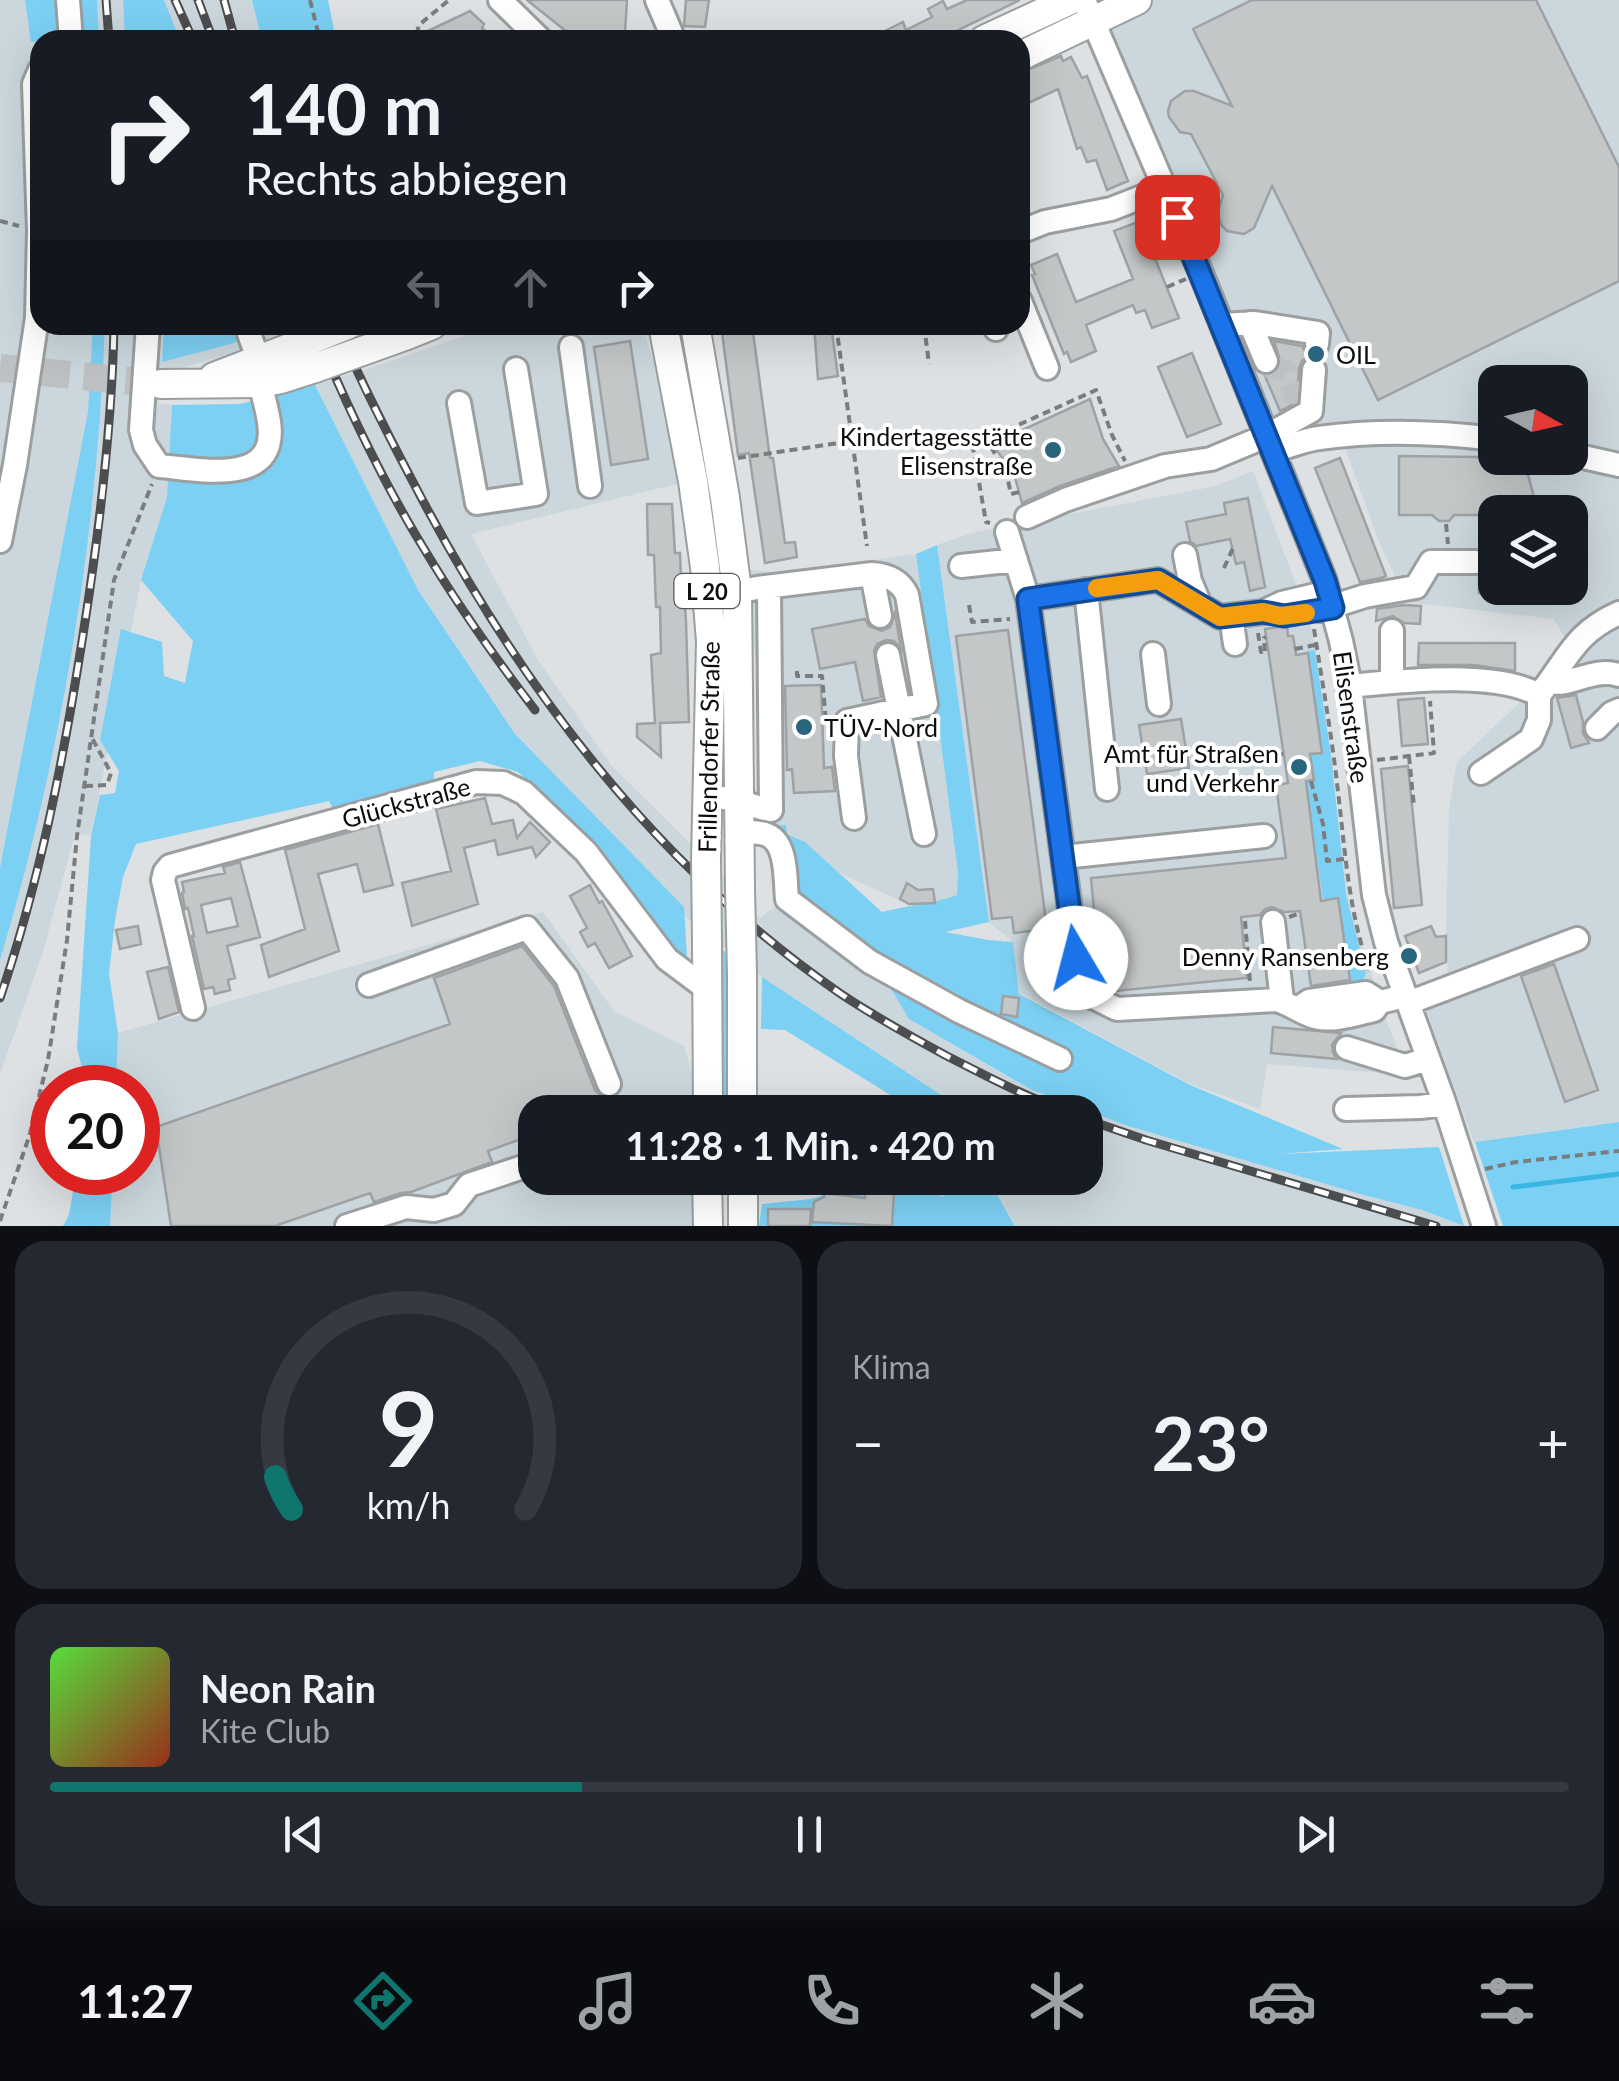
<!DOCTYPE html>
<html lang="de">
<head>
<meta charset="utf-8">
<style>
  body { margin:0; font-family:Lato,sans-serif; background:#242831; color:#f1f3f6; height:100vh; display:flex; flex-direction:column; font-size:38px; white-space:nowrap }
  * { box-sizing:border-box; margin:0 }
  p { font-size:32px; color:#9ea1a6 }
  .icon { flex:none; width:55px; height:55px; fill:none; stroke:currentColor; stroke-width:2; stroke-linecap:round; stroke-linejoin:round }
  .map { position:relative; height:1226px; overflow:hidden }
  .drawer { display:flex; flex-direction:column; gap:15px; padding:15px; background:#0d0f14; flex:1 }
  .drawer>* { flex:none }
  .banner { position:absolute; left:30px; top:30px; width:1000px; height:305px; border-radius:30px; box-shadow:0 10px 40px #0002; background:#171b24; color:#f1f3f6; overflow:hidden }
  .needle { width:65px; rotate:98deg }
  .buttons { position:absolute; left:1478px; top:365px; display:grid; gap:20px }
  .buttons a { display:grid; place-items:center; width:110px; height:110px; border-radius:20px; background:#171b24; box-shadow:0 10px 40px #0002; font-size:50px }
  .speed { position:absolute; left:30px; top:1065px; display:flex; gap:20px; font-size:50px; font-weight:700; text-align:center }
  .speed>* { display:grid; place-content:center; width:130px; height:130px; border-radius:50%; background:#171b24; box-shadow:0 10px 40px #0002; line-height:1 }
  .speed .limit { border:15px solid #d22; background:#fff; color:#111 }
  .pin { position:absolute; display:grid; place-items:center; width:85px; height:85px; color:#fff; margin:-42px; border-radius:20px; box-shadow:0 5px 15px #0006 }
  .me { position:absolute; width:110px; margin:-55px; rotate:352deg; stroke-linejoin:round; filter:drop-shadow(0 0 8px #0008) }
  .turn { display:flex; align-items:center; gap:35px; height:210px; padding:0 50px; font-size:45px }
  .turn .icon { width:130px; height:130px; stroke-width:2.5 }
  .turn b { display:block; font-size:70px; line-height:85px }
  .lanes { display:flex; align-items:center; height:95px; padding:0 50px; background:#0003; justify-content:center; gap:50px; direction:ltr }
  .lanes .off { opacity:.35 }
  .big { font-size:75px; font-weight:700; line-height:1.1 }
  .drawer .card { flex:1; display:flex; flex-direction:column; justify-content:center; gap:15px; min-width:0; padding:0 35px; border-radius:30px; background:#242831 }
  .drawer .dial { align-items:center; gap:0 }
  .dial svg { height:260px; overflow:visible; fill:none; stroke:#363941; stroke-width:7; stroke-linecap:round; text-anchor:middle }
  .dial text { fill:#f1f3f6; stroke:none }
  .song { display:flex; align-items:center; gap:30px }
  .cover { width:120px; height:120px; border-radius:15px; background:linear-gradient(135deg,hsl(110 70% 55%),hsl(10 70% 35%)) }
  .played { height:10px; border-radius:5px; background:linear-gradient(90deg,#0f766e 35%,#363941 35%) }
  .keys { display:flex; justify-content:space-around; direction:ltr }
  .heat { display:flex; justify-content:space-between; align-items:center; font-size:55px; direction:ltr }
  .drawer .tiles { flex:1; display:grid; gap:15px; grid-template-columns:1fr 1fr }
  .card:last-child { grid-column:span 2 }
  .trip { position:absolute; left:518px; top:1095px; width:585px; height:100px; border-radius:30px; background:#171b24; box-shadow:0 10px 40px #0002; font-weight:700; line-height:100px; text-align:center }
  .dock { display:flex; height:160px; justify-content:space-around; align-items:center; background:#090b0e; color:#9ea1a6 }
  .dock .icon { width:70px; height:70px }
  .dock .selected { color:#0f766e }
  .dock b { font-size:45px; color:#f1f3f6 }
  .map>svg:first-child { display:block }
  .built { fill:#cbd7dd; fill-rule:evenodd }
  .green { fill:#7cd0f3 }
  .lines { fill:none; stroke-linecap:round; stroke-linejoin:round }
  .stream { stroke:#38b6e4; stroke-width:5 }
  .building { fill:#c3c7c8; stroke:#9fa2a4; stroke-width:2.5; fill-rule:evenodd }
  .minor-tunnel { stroke:#bec1c3; stroke-width:22; stroke-dasharray:22 11; stroke-linecap:butt }
  .major-tunnel { stroke:#bec1c3; stroke-width:28; stroke-dasharray:28 14; stroke-linecap:butt }
  .minor-casing { stroke:#9b9fa0; stroke-width:28 }
  .major-casing { stroke:#9b9fa0; stroke-width:32 }
  .path { stroke:#7a7d7e; stroke-width:4; stroke-dasharray:8 5; stroke-linecap:butt }
  .minor { stroke:#fff; stroke-width:22 }
  .major { stroke:#fff; stroke-width:28 }
  .rail-casing { stroke:#4b4d4e; stroke-width:9 }
  .rail { stroke:#fff; stroke-width:5; stroke-dasharray:15; stroke-linecap:butt }
  .major-bridge-casing { stroke:#9b9fa0; stroke-width:32; stroke-linecap:butt }
  .major-bridge { stroke:#fff; stroke-width:28 }
  .route-casing { stroke:#114b97; stroke-width:25 }
  .route { stroke:#1a73e8; stroke-width:18 }
  .slow { stroke:#f59e0b; stroke-width:18 }
  .poi-dot { fill:#29657c; stroke:#fff; stroke-width:4 }
  .labels { text-anchor:middle; dominant-baseline:central; stroke-width:8; stroke-linejoin:round; paint-order:stroke }
  .shield { fill:#fff; stroke:#555656; stroke-width:2.5 }
  .shield-label { font-size:22px; font-weight:bold; fill:#0c0d0e }
  .poi-label { font-size:25px; fill:#0c0d0e; stroke:#fff; text-anchor:end }
  .street-label { font-size:25px; fill:#0c0d0e; stroke:#fff }
</style>
</head>
<body>
<div class="map">
<svg width="1619" height="1226" viewBox="0 0 1619 1226">
  <rect width="100%" height="100%" fill="#dde1e3"/>
  <path class="built" d="M0,0h123l2,40h-85v285h124l-2,36 69,-17 48,-19h21l-69,29 -70,19 -3,31 14,1 -5,92 -26,83 -50,256 -16,-3 -32,119 -43,122z
    M164,0h126l10,40h-120z
    M1144,0h475v1122l-145,20 -54,-150 28,-14 -2,-48 3,-121 8,-47 85,-81 24,-41 -12,-21 -148,-17 -30,-68 -31,-86h-27l-32,14 -186,-438zM1495,382h75v76h-75zM1495,512h75v76h-75z
    M495,325h147l35,110 8,47 -214,52 67,126 73,105 101,100 48,53 21,-16 109,85 19,32 122,71 97,36 232,68 62,16 41,16h-447l-27,-48h96v-66h-118l-205,-135 -80,-63 -19,23 -149,-204 -96,-143 -103,-205 53,-16z
    M1253,471l58,153 39,284 36,112 22,55 -141,-11 -7,45 -70,-25 -171,-91 -6,-51 -24,-20 -52,-377 34,-12 245,-47z
    M916,554l42,318 -1,24 -22,7 -25,2 -75,-34 -30,-29 -18,-9 -1,-8 -25,1 -1,-143 -19,-114 41,4z
    M543,912l71,99 70,35 20,66h-169v66h173v48h-598l3,-53 25,-1v-84l-22,-1 2,-54z"/>
  <path class="green" d="M25,0h36l2,40 -32,2z
    M75,0h22l2,40h-22z
    M123,0h41l16,40h-55z
    M252,0h76l8,40h-74z
    M93,325h12c-8,214 -43,429 -105,635v-92l88,-456z
    M164,325h115l-48,19 -69,18z
    M315,385l103,205 97,144 169,173 3,50 -14,-7 -78,-103 -77,-75 -38,-11 -46,11v13l-100,26 -5,-10 -193,43 -13,33 -8,43 -6,54 9,59 -2,54h-29l-10,-39 14,-212 9,-41 15,-2 4,-22 -19,-31 21,-111 41,13 2,34 21,7 8,-42 -52,-61 26,-83 5,-92 68,-1z
    M937,545l52,377 -44,10 43,8 25,2 6,52 171,91 153,64 -64,5 160,-7 25,79 -42,-16 -62,-16 -232,-68 -96,-36 -123,-71 -19,-32 -109,-85 -3,-49 -17,-27 25,-1 1,9 18,8 77,70c26,-7 51,-8 75,-17l1,-23 -42,-318z
    M1315,650l16,105 15,140 20,78 -4,10 -11,4 -13,-89 -15,1 -17,-117 8,-2 -4,-26 12,-2 -14,-101z
    M719,948l11,7 1,157h-12z
    M762,977l205,135h-49l-133,-82 -24,-1z
    M1619,1122v104h-116l-28,-84z
    M76,1173h37l-3,53h-47l6,-11z
    M947,1178h41l27,48h-256l3,-22 49,-5 32,-10 51,-6 32,2 17,12z"/>
  <g class="lines">
    <path class="stream" d="M1513,1187l106,-13"/>
  </g>
  <path class="building" d="M527,0h100l-2,33 -15,7h-33z
    M686,0h23l-4,27 -21,-1z
    M967,0h53l-82,40h-71l36,-18 3,8 26,-13 -4,-8 15,-8 4,8z
    M1252,0h284l83,167v114l-241,119 -106,-214 -18,42 -10,6 -17,-3 -5,-5 -5,-12 6,-19 -32,-61 -11,-2 -11,-15 -1,-6 3,-10 14,-10h9l38,15 -39,-77z
    M470,11l14,13 -2,4 15,12h-88z
    M1061,56l2,5 8,-4 11,21 5,-2 41,105 -21,9 -11,-30 -9,2 -6,-15 -4,2 -19,-60 -38,18v-34z
    M1140,221l39,97 -27,10 -7,-18 -9,3 -3,-8 -47,20 10,26 -25,11 -4,-10 -3,2 -32,-79 3,-1 -4,-9 26,-11 19,48 57,-23 -19,-48z
    M721,325h31l18,133h3l12,85 10,-1 2,15 -32,6 -16,-110 -11,2z
    M814,325h17l7,51 -20,3z
    M630,341l18,118 -37,6 -17,-118z
    M1274,341l28,5 6,10 -6,5 -3,7 -2,34 -17,9 -15,-35 8,-2 8,-10z
    M1192,353l29,71 -34,13 -29,-70z
    M1090,399l13,40 16,27 -59,20 -38,17 -8,-29 -22,-30z
    M1399,456l81,1v4h34l14,14 10,37h-43v81h-16v-17l8,-6 3,-7 -3,-9 -7,-6v-33h-26l-5,6h-10l-7,-6h-33z
    M1340,458l46,118 -5,2 -21,4 -45,-114z
    M1248,498l17,89 -15,4 -6,-29 -8,2 -6,-25 -34,7 -6,-5 -4,-19 40,-8 -2,-11z
    M647,504h25l3,49h5l2,53h3l1,16 3,100 -29,1 1,34 -24,-20v-13l18,-1 -4,-68 10,-2 -1,-46h-4l-2,-52h-6z
    M1403,605l18,1 -1,18 -16,-1 -11,-7 -17,5 1,-12z
    M895,613l6,36 -7,-8 -8,-1 -9,4 -3,7 7,46 -18,4 -8,-39 -35,7 -8,-40 53,-10 4,7 13,5 8,-4z
    M1287,626l1,10h5l3,19 12,-2 14,100 -12,1 4,26 -8,1 15,120 17,-3 12,82 -39,6 -11,-75 -16,1 -12,-5 -7,2 -5,6 -19,2 6,61 -132,13 -14,-7 -10,-106 195,-20 -10,-73 12,-2 -23,-154z
    M1008,630l39,299 -33,4 -2,-16 -20,2 -36,-283z
    M1419,643h96v28l-41,-6h-56z
    M821,685l3,83 8,-1 3,24 -41,2 -2,-24 -5,1 -2,-84z
    M1576,695l7,27v11l6,10 -18,5 -14,-50z
    M1424,698l4,46 -26,2 -4,-46z
    M1181,719l8,49 -42,6 -8,-49z
    M1408,766l14,139 -28,3 -13,-139z
    M485,798l7,26 21,-4 4,18 13,-16 20,20 -14,15 -4,-10 -34,8 -3,-15 -31,8 14,56 -66,22 -10,-43 49,-12 -15,-62z
    M378,824l15,61 -29,7 -7,-28 -39,10 21,77 -70,26 -8,-32 44,-16 -20,-79z
    M240,862l20,75 -33,9 8,32 -7,2 2,10 -15,4 -2,-7 -9,2 -12,-53h2l-6,-28 -3,1 -3,-16 2,-1 -2,-10 43,-9 -2,-6zM231,898l7,28 -31,7 -6,-28z
    M907,883l11,7 15,-1 2,14 -26,1 -9,-5z
    M590,885l9,18 3,-2 30,55 -23,12 -14,-25 -7,4 -8,-15 7,-4 -17,-32z
    M138,926l3,18 -21,5 -4,-19z
    M1431,926l5,11 10,-1v26l-27,11 -14,-37z
    M522,946l32,40 41,104 9,8 3,11 -10,3h-62v22l-47,17 4,11 -81,30 -10,1 -27,9 -4,-9 -95,33h-104l-15,-99 294,-103 -16,-46z
    M1554,964l44,126 -33,12 -44,-126z
    M168,967l11,45 -20,7 -12,-47z
    M1003,996l16,2 -2,19 -16,-3z
    M1273,1027l68,6 -9,12 1,7 4,7 -66,-6z
    M865,1190l29,2 -2,34 -80,-4 2,-20 10,-5v-4l41,5z
    M768,1209h43l-1,17h-42z"/>
  <g class="lines">
    <path class="minor-tunnel" d="M1267,366l19,5 10,28 -2,8"/>
    <path class="major-tunnel" d="M0,368l161,16"/>
    <g class="minor-casing">
      <path id="minor" d="M68,0l3,40
        M500,0l41,40
        M657,0l17,40
        M1084,0l117,273 124,308 16,60 9,45 24,209 12,47 57,157 41,127
        M1020,232l25,-10 66,-13 54,-21
        M1020,301l27,67
        M1250,323l16,38
        M148,325l-7,105 4,15 14,21c39,3 120,22 110,-44 -2,-13 -6,-27 -9,-39
        M246,325l12,34
        M995,325l1,4
        M1222,325l33,-2 63,10 -1,11
        M571,347l19,139
        M459,403l18,100 59,-9 -20,-125
        M1273,451c15,-4 30,-11 46,-13 57,-8 119,-6 176,1
        M1570,454l49,11
        M1027,517l38,-17 100,-34 46,-7 55,-23 45,-25 3,-41
        M1007,532l21,67
        M0,541l15,-76 22,-147 2,-87 -5,-147 6,-14
        M1185,555l5,26 10,24
        M961,566l55,-6
        M872,574l8,42
        M1086,590l21,199
        M1328,592l-46,11 -19,9 -43,5 -62,-37 -130,19 53,392 36,18 160,-9c13,4 26,14 38,17 19,5 41,-3 59,-7l6,-8 25,-6
        M707,597l50,-9 115,-14c16,1 28,6 35,21l19,109 -79,17 -1,35 8,62
        M1321,610l44,-14 51,-9 15,-25h44
        M1231,616l4,28
        M1392,631v50
        M1153,654l6,50
        M888,655l36,179
        M1549,682c24,5 42,-15 70,-7
        M1350,686c51,-5 145,-16 189,9 29,-36 35,-62 80,-82
        M1597,728l15,-15 7,-3
        M1481,773l50,-34 8,-19v-25
        M724,798c17,1 30,10 47,12l-2,-222
        M740,831c8,1 17,1 25,3 23,7 20,46 22,65l83,63 89,49 101,48
        M1063,857l201,-21
        M1273,922l9,79
        M369,985l158,-57 40,50 42,106
        M1408,1003l169,-64
        M193,1008l-30,-128 2,-8 5,-6 306,-84 27,1 21,10 62,59 81,107 40,30
        M1299,1008l10,-7 57,-8 14,9
        M1347,1048l58,18 23,-7
        M1346,1109l74,-2 24,-3
        M347,1226l59,-19 28,3 20,-6 15,-19 66,-22"/>
    </g>
    <g class="major-casing">
      <path id="major" d="M984,40l86,-40
        M1020,56l117,-56
        M663,325l30,156 12,86 6,74 -5,219
        M695,325l30,173 12,93 3,298
        M407,335l25,-10
        M214,377l91,-35
        M161,384l99,-1 21,-4 34,-11
        M707,943l1,169
        M742,974v138
        M707,1178l1,48
        M743,1226v-48"/>
    </g>
    <path class="path" d="M310,0l10,40
      M392,40l24,-4 3,-11 30,-25
      M0,221l19,5
      M1167,287l19,-8
      M836,325l31,221
      M924,325l5,39
      M987,439l-14,9 13,74 4,1
      M738,458l114,-17
      M1019,492l-8,2 -4,-18 -20,-37 109,-49 16,45 13,26
      M1446,524l2,20
      M1224,568l9,-20
      M969,605l3,17 38,-3
      M1314,629c8,52 17,102 23,154 8,65 11,130 34,191
      M1258,633l3,19 4,-1
      M1295,649l20,-4
      M1265,651l-1,-13 2,-1
      M797,671v5h25l4,46
      M1409,756l5,51
      M1253,757l30,-3
      M1377,760l57,-7 -4,-52
      M1311,781l12,43 4,37 17,-2
      M85,786l22,-1 4,-12 -19,-35
      M1289,917l11,-4
      M1245,921l5,61
      M1485,1169l31,-7 103,-11
      M0,1221l29,-84 19,-77 19,-120 10,-104 37,-256 38,-96"/>
    <use href="#minor" class="minor"/>
    <use href="#major" class="major"/>
    <g class="rail-casing">
      <path id="rail" d="M106,0l3,40
        M175,0l18,40
        M198,0l15,40
        M224,0l11,40
        M313,325c32,77 69,156 113,227 33,55 70,107 109,158
        M337,325c22,54 49,106 76,157 104,200 240,383 428,512 33,22 69,42 104,61 41,21 81,42 124,57
        M0,998c40,-117 64,-241 83,-363 16,-102 29,-206 31,-310
        M1085,1119l61,21 290,86"/>
    </g>
    <use href="#rail" class="rail"/>
    <g class="major-bridge-casing">
      <path id="major-bridge" d="M305,342l42,-17
        M315,368l92,-33
        M706,860l1,83
        M740,889l2,85"/>
    </g>
    <use href="#major-bridge" class="major-bridge"/>
  </g>
  <g class="lines">
    <g class="route-casing">
      <path id="route" d="M1076,958l-48,-359 130,-19 62,37 43,-5 21,4 49,-8 -8,-27 -148,-364"/>
    </g>
    <use href="#route" class="route"/>
    <path class="slow" d="M1097,588l61,-8 62,37 43,-5 17,4 26,-3"/>
  </g>
  <g class="poi-dot">
    <circle cx="1316" cy="354" r="10"/>
    <circle cx="1053" cy="450" r="10"/>
    <circle cx="804" cy="727" r="10"/>
    <circle cx="1299" cy="767" r="10"/>
    <circle cx="1409" cy="956" r="10"/>
  </g>
  <g class="labels">
    <rect class="shield" x="674.5" y="574" width="65" height="34" rx="8"/>
    <g class="shield-label">
      <text x="707" y="591">L 20</text>
    </g>
    <g class="poi-label">
      <text x="1336" y="354" text-anchor="start">OIL</text>
      <text x="1033" y="436">Kindertagesstätte<tspan x="1033" dy="29">Elisenstraße</tspan></text>
      <text x="824" y="727" text-anchor="start">TÜV-Nord</text>
      <text x="1279" y="753">Amt für Straßen<tspan x="1279" dy="29">und Verkehr</tspan></text>
      <text x="1389" y="956">Denny Ransenberg</text>
    </g>
    <g class="street-label">
      <text transform="translate(1352 717) rotate(82)">Elisenstraße</text>
      <text transform="translate(708 747) rotate(-89)">Frillendorfer Straße</text>
      <text transform="translate(406 802) rotate(-15)">Glückstraße</text>
    </g>
  </g>
</svg>
<div class="buttons">
<a><svg class="needle" viewBox="-14 -14 28 28"><path d="M0-13l5 13h-10z" fill="#e53935"/><path d="M0 13l5-13h-10z" fill="#9ea1a6"/></svg></a>
<a><svg class="icon" aria-label="layers" viewBox="0 0 24 24"><path d="M12 4l9 5-9 5-9-5zM3 14l9 5 9-5"/></svg></a>
</div>
<div class="speed"><div class="limit">20</div></div>
<div class="pin" style="left:1177px;top:217px;background:#d93025"><svg class="icon" aria-label="arrive" viewBox="0 0 24 24"><path d="M6 21V4h12l-3 4 3 4H6"/></svg></div>
<svg class="me" style="left:1076px;top:958px" viewBox="-20 -20 40 40"><circle r="19" fill="#fff"/><path d="M0-13L10 11 0 6-10 11z" fill="#1a73e8"/></svg>
<div class="trip">11:28 · 1 Min. · 420 m</div>
<div class="banner">
<div class="turn"><svg class="icon" aria-label="right" viewBox="0 0 24 24"><path d="M7 20v-9h11M14 6l5 5-5 5"/></svg><div><b>140 m</b>Rechts abbiegen</div></div>
<div class="lanes"><svg class="icon off" aria-label="left" viewBox="0 0 24 24"><path d="M17 20v-9H6M10 6l-5 5 5 5"/></svg><svg class="icon off" aria-label="ahead" viewBox="0 0 24 24"><path d="M12 20V5M6 11l6-6 6 6"/></svg><svg class="icon" aria-label="right" viewBox="0 0 24 24"><path d="M7 20v-9h11M14 6l5 5-5 5"/></svg></div>
</div>
</div>
<section class="drawer">
<div class="tiles">
<div class="card dial"><svg viewBox="0 0 100 80">
<path d="M14 69A42 42 0 1 1 86 69"/>
<path d="M14 69A42 42 0 0 1 9 59" stroke="#0f766e"/>
<text x="50" y="56" font-size="32" font-weight="700">9</text>
<text x="50" y="72" font-size="11">km/h</text>
</svg></div>
<div class="card"><p>Klima</p>
<div class="heat"><a>−</a><b class="big">23°</b><a>+</a></div>
</div>
<div class="card">
<div class="song"><i class="cover"></i><div><b>Neon Rain</b><p>Kite Club</p></div></div>
<div class="played"></div>
<div class="keys"><svg class="icon" aria-label="previous" viewBox="0 0 24 24"><path d="M18 5L8 12l10 7zM5 5v14"/></svg><svg class="icon" aria-label="pause" viewBox="0 0 24 24"><path d="M8 5v14M16 5v14"/></svg><svg class="icon" aria-label="next" viewBox="0 0 24 24"><path d="M6 5l10 7-10 7zM19 5v14"/></svg></div>
</div>
</div>
</section>
<nav class="dock">
<b>11:27</b>
<svg class="icon selected" aria-label="directions" viewBox="0 0 24 24"><path d="M12 3l9 9-9 9-9-9zM9 14v-3h6M13 9l2 2-2 2"/></svg>
<svg class="icon" aria-label="music" viewBox="0 0 24 24"><path d="M9 18V5l10-2v13"/><circle cx="6" cy="18" r="3"/><circle cx="16" cy="16" r="3"/></svg>
<svg class="icon" aria-label="phone" viewBox="0 0 24 24"><path d="M5 4h4l2 5-3 2q2 4 5 5l2-3 5 2v4C11 20 4 13 5 4z"/></svg>
<svg class="icon" aria-label="climate" viewBox="0 0 24 24"><path d="M12 3v18M4 7l16 10M4 17L20 7"/></svg>
<svg class="icon" aria-label="car" viewBox="0 0 24 24"><path d="M5 17H2v-5l4-1 3-4h7l3 4 3 1v5h-3M9 17h6M6 11h13"/><circle cx="7" cy="17" r="2"/><circle cx="17" cy="17" r="2"/></svg>
<svg class="icon" aria-label="filters" viewBox="0 0 24 24"><path d="M4 7h16M4 17h16"/><circle cx="9" cy="7" r="2"/><circle cx="15" cy="17" r="2"/></svg>
</nav>
</body>
</html>
